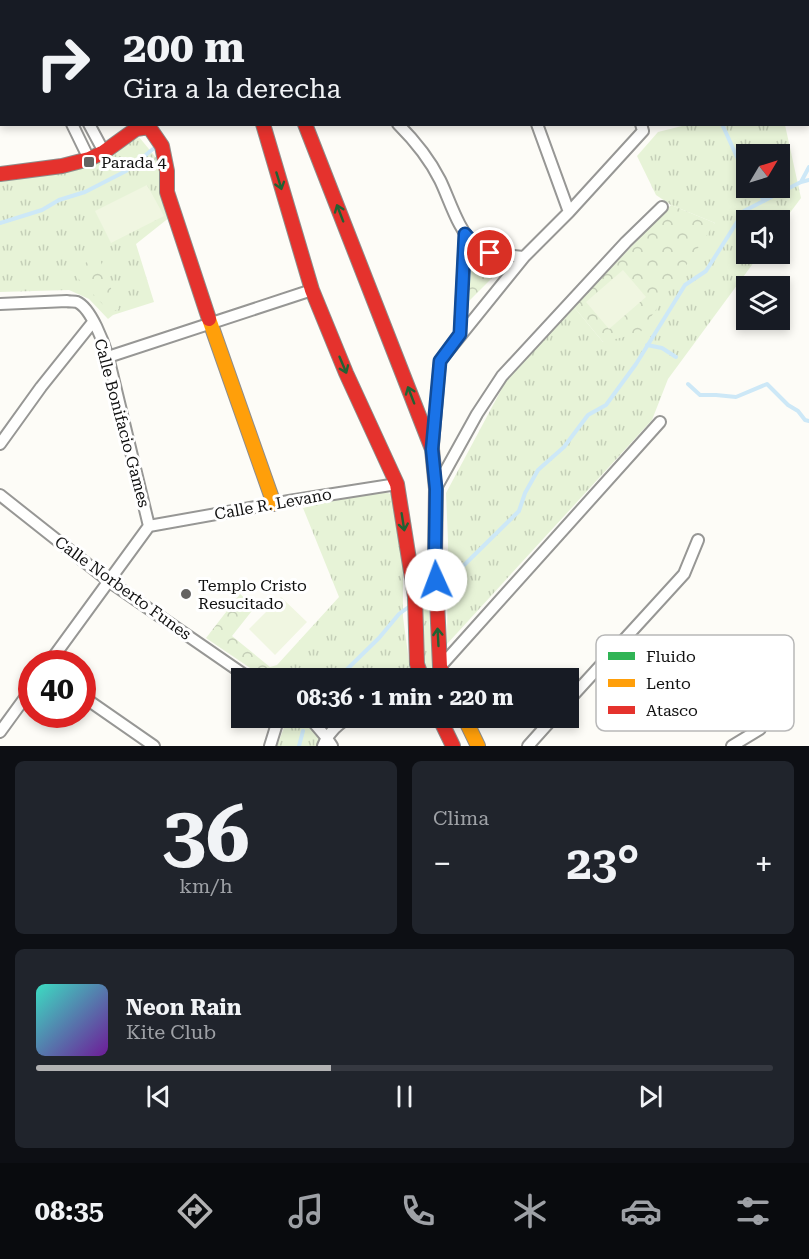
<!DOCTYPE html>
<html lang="es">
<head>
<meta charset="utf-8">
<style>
  body { margin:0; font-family:"Roboto Serif",serif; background:#20242c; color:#f1f3f6; height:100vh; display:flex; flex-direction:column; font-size:22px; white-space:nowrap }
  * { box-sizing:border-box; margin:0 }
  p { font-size:20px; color:#9ea1a6 }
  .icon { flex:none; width:33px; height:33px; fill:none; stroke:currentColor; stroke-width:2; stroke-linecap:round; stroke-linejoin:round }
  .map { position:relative; height:746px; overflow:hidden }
  .details { display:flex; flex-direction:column; gap:15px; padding:15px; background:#0d0f14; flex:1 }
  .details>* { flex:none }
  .hud { position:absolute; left:0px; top:0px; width:810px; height:126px; box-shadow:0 3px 9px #0003; background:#171b24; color:#f1f3f6; overflow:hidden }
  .needle { width:39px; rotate:52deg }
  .controls { position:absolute; left:736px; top:144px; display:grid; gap:12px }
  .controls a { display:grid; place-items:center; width:54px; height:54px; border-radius:0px; background:#171b24; box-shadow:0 3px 9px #0003; font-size:30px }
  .speed { position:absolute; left:18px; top:650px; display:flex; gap:12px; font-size:30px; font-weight:700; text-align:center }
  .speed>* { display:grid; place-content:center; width:78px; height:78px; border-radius:50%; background:#171b24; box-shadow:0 3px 9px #0003; line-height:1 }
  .speed .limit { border:9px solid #d22; background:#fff; color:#111 }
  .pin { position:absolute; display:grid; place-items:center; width:51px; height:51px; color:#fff; margin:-26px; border:3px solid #fff; border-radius:50%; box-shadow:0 2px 6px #0007 }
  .me { position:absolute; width:66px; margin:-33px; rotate:358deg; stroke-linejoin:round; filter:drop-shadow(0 0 4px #0008) }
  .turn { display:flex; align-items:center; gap:21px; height:126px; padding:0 24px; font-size:27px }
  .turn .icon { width:78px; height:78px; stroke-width:2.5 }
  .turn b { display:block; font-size:42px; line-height:51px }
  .big { font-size:45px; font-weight:700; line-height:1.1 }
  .details .tile { flex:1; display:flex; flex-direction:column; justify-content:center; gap:9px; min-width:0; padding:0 21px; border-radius:9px; background:#20242c }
  .details .dial { align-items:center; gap:0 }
  .dial b { font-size:78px; line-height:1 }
  .song { display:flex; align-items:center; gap:18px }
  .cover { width:72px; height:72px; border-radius:9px; background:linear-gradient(135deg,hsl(170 70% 55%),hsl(280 70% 35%)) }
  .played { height:6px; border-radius:3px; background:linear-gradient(90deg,#b2b2b3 40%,#363941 40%) }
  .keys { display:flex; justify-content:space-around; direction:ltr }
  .heat { display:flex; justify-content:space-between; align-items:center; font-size:33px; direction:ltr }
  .details .tiles { flex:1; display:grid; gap:15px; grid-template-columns:1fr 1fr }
  .tile:last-child { grid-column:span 2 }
  .trip { position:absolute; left:231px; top:668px; width:348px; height:60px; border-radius:0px; background:#171b24; box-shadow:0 3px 9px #0003; font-weight:700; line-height:60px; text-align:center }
  .menu { display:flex; height:96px; justify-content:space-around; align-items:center; background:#090b0e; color:#9ea1a6 }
  .menu .icon { width:42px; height:42px }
  .menu .selected { color:#b2b2b3 }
  .menu b { font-size:27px; color:#f1f3f6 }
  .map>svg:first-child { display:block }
  .grass { fill:url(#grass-tufts); fill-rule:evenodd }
  .park { fill:url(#park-crowns) }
  .pitch { fill:#f0f6e1 }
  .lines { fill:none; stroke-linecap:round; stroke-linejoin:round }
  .stream { stroke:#cde8f7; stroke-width:4 }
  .street-casing { stroke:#979795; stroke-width:14 }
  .fast-casing { stroke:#8e8d8b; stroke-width:16 }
  .slow-casing { stroke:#8e8d8b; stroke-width:16 }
  .jam-casing { stroke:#8e8d8b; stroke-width:16 }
  .street { stroke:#fffffe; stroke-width:10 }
  .fast { stroke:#30b455; stroke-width:14 }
  .slow { stroke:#ff9f0a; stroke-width:14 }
  .jam { stroke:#e5322d; stroke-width:14 }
  .oneway { stroke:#206233 }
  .route-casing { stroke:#114b97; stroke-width:15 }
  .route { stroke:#1a73e8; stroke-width:10 }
  .poi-dot { fill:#646362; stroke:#fff; stroke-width:2 }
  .labels { text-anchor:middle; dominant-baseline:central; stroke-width:6; stroke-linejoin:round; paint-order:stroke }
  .poi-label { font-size:16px; fill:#111; stroke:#fff; text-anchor:start }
  .street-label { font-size:16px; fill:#111; stroke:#fff }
  .key { fill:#fff; stroke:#b8b8b8; stroke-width:1.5 }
  .key-label { font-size:16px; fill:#111 }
</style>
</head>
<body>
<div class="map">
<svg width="809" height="746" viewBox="0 0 809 746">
  <defs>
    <pattern id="grass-tufts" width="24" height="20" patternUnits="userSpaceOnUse" patternTransform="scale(1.5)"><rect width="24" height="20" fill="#e7f3d7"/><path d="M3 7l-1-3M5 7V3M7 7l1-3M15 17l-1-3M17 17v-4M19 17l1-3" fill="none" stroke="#c5cfb8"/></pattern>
    <pattern id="park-crowns" width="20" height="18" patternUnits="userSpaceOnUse" patternTransform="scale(1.5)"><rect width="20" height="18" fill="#e7f3d7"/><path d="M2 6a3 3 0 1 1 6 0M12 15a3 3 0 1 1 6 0" fill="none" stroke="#c5cfb8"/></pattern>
  </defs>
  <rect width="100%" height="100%" fill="#fdfcf7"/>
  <path class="grass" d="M686,125h99l16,73 -21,28v-6h-33v34h13l-92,125 -16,41 -205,224 1,-103 -2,-48 61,-114 67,-72 29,35 112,-119 -44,-18 -15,-10 -19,-39 21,-24zM747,154h33v34h-33z
    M139,137l19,23 3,13 -2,16 11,28 -34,27 18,58 -41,13 -5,4 -19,-20 -20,-9 -69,2v-110l65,-10 40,-15z
    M383,491l10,4 10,49v73l7,52 3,9h-142l-1,-11 7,-2 62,-68 -36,-89 63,-15z
    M429,599c0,28 2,53 9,79h-9l-7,-27 -1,-46z
    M288,717h13l19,22 -3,7h-40z"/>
  <path class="park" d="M671,205l44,18 -75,110 -37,9 -29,-35z
    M97,252l22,57 -9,3 -36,-38z
    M470,252l36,12 -42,42z
    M240,594l15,13 -23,29 38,31 1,11h-6l-59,-40z"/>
  <path class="pitch" d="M147,185l17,31 -53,27 -16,-32z
    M623,270l23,27 -37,32 -23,-27z
    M281,597l26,25 -32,33 -26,-26z"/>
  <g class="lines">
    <path class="stream" d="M677,0v2
      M722,124l15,33 10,16
      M801,182l8,-15
      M756,188l8,13
      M0,223l42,-13 17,-10 26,-8 41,-21 27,-22
      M647,345l15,3 14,9
      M688,384l12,11h16l20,2 31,-13 21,21 10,6 7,9 4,1
      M440,583l16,-10 63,-62 6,-18 13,-23 26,-23 24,-32 18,-10 30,-41 49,-79 21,-14 38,-60 57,-29 8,-2
      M419,599l13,-10
      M338,678l41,-40 20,-24 11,-8
      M299,746l4,-15"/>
    <g class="street-casing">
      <path id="street" d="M9,0v2
        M25,0l1,2
        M402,0l1,2
        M492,0v2
        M595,0v2
        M181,2v-2
        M475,2l2,-2
        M72,124l17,35
        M89,124l15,28
        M398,124c17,17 31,34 42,56 9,18 19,53 35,64 14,11 32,11 49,13
        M537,124l32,88
        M0,304l67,-3c3,1 7,0 10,1 14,6 27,41 31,55l41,169
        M460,334l5,-100
        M108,357l204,-67
        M0,444l41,-57 52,-65
        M433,445l7,-84 84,-104 45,-45 74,-81 -2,-7
        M436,488l41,-74 25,-38 124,-134 36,-35
        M0,495l110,87 139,96
        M149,526l140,-25 108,-17
        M49,663l100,-137
        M440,667l220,-245
        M82,696l72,50
        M568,701l116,-127 14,-34
        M309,717l17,20 6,9
        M0,732l32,-44
        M270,746l9,-29
        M323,746c5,-13 16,-24 29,-29
        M528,746l26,-29
        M732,746l28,-17"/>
    </g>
    <g class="fast-casing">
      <path id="fast" d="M253,0l1,2"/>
    </g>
    <g class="slow-casing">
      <path id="slow" d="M219,0v2
        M209,319l65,185
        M464,717l14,29"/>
    </g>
    <g class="jam-casing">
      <path id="jam" d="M263,124l49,166 34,83 51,111 18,113 2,67 5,14
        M305,124l127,325 4,40 -1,68 5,110 5,11
        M0,174l62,-8 27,-7 15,-7 32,-23 13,-2 13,19 5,25v21l42,127
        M439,717l14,29"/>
    </g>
    <use href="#street" class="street"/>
    <use href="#fast" class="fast"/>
    <use href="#slow" class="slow"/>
    <use href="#jam" class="jam"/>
  </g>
  <defs><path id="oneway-shaft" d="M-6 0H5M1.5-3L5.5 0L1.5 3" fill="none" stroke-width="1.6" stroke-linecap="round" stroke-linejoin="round" transform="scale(1.5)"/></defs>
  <g class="oneway">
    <use href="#oneway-shaft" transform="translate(279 181) rotate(73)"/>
    <use href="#oneway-shaft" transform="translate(340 213) rotate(-111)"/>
    <use href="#oneway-shaft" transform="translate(343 365) rotate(67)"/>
    <use href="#oneway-shaft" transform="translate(411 395) rotate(-111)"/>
    <use href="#oneway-shaft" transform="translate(403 522) rotate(81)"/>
    <use href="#oneway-shaft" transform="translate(438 637) rotate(-93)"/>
  </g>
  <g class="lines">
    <g class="route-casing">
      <path id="route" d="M436,580l-1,-23 1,-68 -4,-40 8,-88 20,-27 5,-100 9,10 16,9"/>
    </g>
    <use href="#route" class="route"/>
  </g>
  <g class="poi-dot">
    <rect x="83" y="156" width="12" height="12" rx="3"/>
    <circle cx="186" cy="594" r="6"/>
  </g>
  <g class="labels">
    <g class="poi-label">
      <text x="101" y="162">Parada 4</text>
      <text x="198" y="585">Templo Cristo<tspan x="198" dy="18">Resucitado</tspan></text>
    </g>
    <g class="street-label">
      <text transform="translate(122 423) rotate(75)">Calle Bonifacio Games</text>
      <text transform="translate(273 504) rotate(-10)">Calle R. Levano</text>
      <text transform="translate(123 588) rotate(36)">Calle Norberto Funes</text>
    </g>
  </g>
  <rect x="596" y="635" width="198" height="96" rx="9" class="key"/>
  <rect x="608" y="652" width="27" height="8" fill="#30b455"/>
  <rect x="608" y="679" width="27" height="8" fill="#ff9f0a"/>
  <rect x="608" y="706" width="27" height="8" fill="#e5322d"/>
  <g class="key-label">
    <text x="646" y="662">Fluido</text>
    <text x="646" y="689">Lento</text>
    <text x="646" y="716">Atasco</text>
  </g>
</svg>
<div class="controls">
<a><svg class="needle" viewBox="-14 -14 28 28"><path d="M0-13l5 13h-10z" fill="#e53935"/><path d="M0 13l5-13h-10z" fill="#9ea1a6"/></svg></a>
<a><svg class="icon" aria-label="sound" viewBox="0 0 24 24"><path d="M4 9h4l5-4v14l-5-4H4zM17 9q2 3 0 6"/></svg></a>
<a><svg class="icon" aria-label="layers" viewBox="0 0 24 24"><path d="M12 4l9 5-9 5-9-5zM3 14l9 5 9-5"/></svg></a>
</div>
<div class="speed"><div class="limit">40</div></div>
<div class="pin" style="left:490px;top:253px;background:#d93025"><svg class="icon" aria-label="arrive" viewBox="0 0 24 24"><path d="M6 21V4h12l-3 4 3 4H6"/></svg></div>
<svg class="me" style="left:436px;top:580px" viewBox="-20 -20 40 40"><circle r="19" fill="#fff"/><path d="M0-13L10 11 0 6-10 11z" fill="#1a73e8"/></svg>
<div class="trip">08:36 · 1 min · 220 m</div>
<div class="hud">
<div class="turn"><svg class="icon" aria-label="right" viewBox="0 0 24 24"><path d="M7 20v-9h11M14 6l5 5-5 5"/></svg><div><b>200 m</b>Gira a la derecha</div></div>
</div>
</div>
<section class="details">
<div class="tiles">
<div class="tile dial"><b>36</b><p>km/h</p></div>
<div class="tile"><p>Clima</p>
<div class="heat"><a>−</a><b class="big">23°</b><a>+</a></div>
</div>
<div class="tile">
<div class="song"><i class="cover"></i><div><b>Neon Rain</b><p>Kite Club</p></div></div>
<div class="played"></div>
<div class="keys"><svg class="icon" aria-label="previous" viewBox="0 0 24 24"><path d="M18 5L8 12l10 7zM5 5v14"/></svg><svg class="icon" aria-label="pause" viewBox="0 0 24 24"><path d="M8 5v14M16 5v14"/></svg><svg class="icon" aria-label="next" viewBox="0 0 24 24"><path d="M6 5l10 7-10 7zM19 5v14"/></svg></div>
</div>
</div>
</section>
<nav class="menu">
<b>08:35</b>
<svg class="icon selected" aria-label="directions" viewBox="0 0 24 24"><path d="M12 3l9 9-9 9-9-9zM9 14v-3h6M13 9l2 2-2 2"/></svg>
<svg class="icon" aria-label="music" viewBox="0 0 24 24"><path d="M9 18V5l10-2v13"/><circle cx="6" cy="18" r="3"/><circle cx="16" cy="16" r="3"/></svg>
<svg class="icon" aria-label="phone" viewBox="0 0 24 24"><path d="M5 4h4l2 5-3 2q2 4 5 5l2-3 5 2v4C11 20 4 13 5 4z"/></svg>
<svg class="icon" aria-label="climate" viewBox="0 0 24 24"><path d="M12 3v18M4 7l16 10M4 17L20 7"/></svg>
<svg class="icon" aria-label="car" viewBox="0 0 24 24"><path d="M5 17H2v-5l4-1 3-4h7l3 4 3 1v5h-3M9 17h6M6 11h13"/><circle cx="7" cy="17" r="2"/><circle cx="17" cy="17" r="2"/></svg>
<svg class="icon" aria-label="filters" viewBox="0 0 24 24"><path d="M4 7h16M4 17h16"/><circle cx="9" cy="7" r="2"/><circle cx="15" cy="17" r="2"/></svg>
</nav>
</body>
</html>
